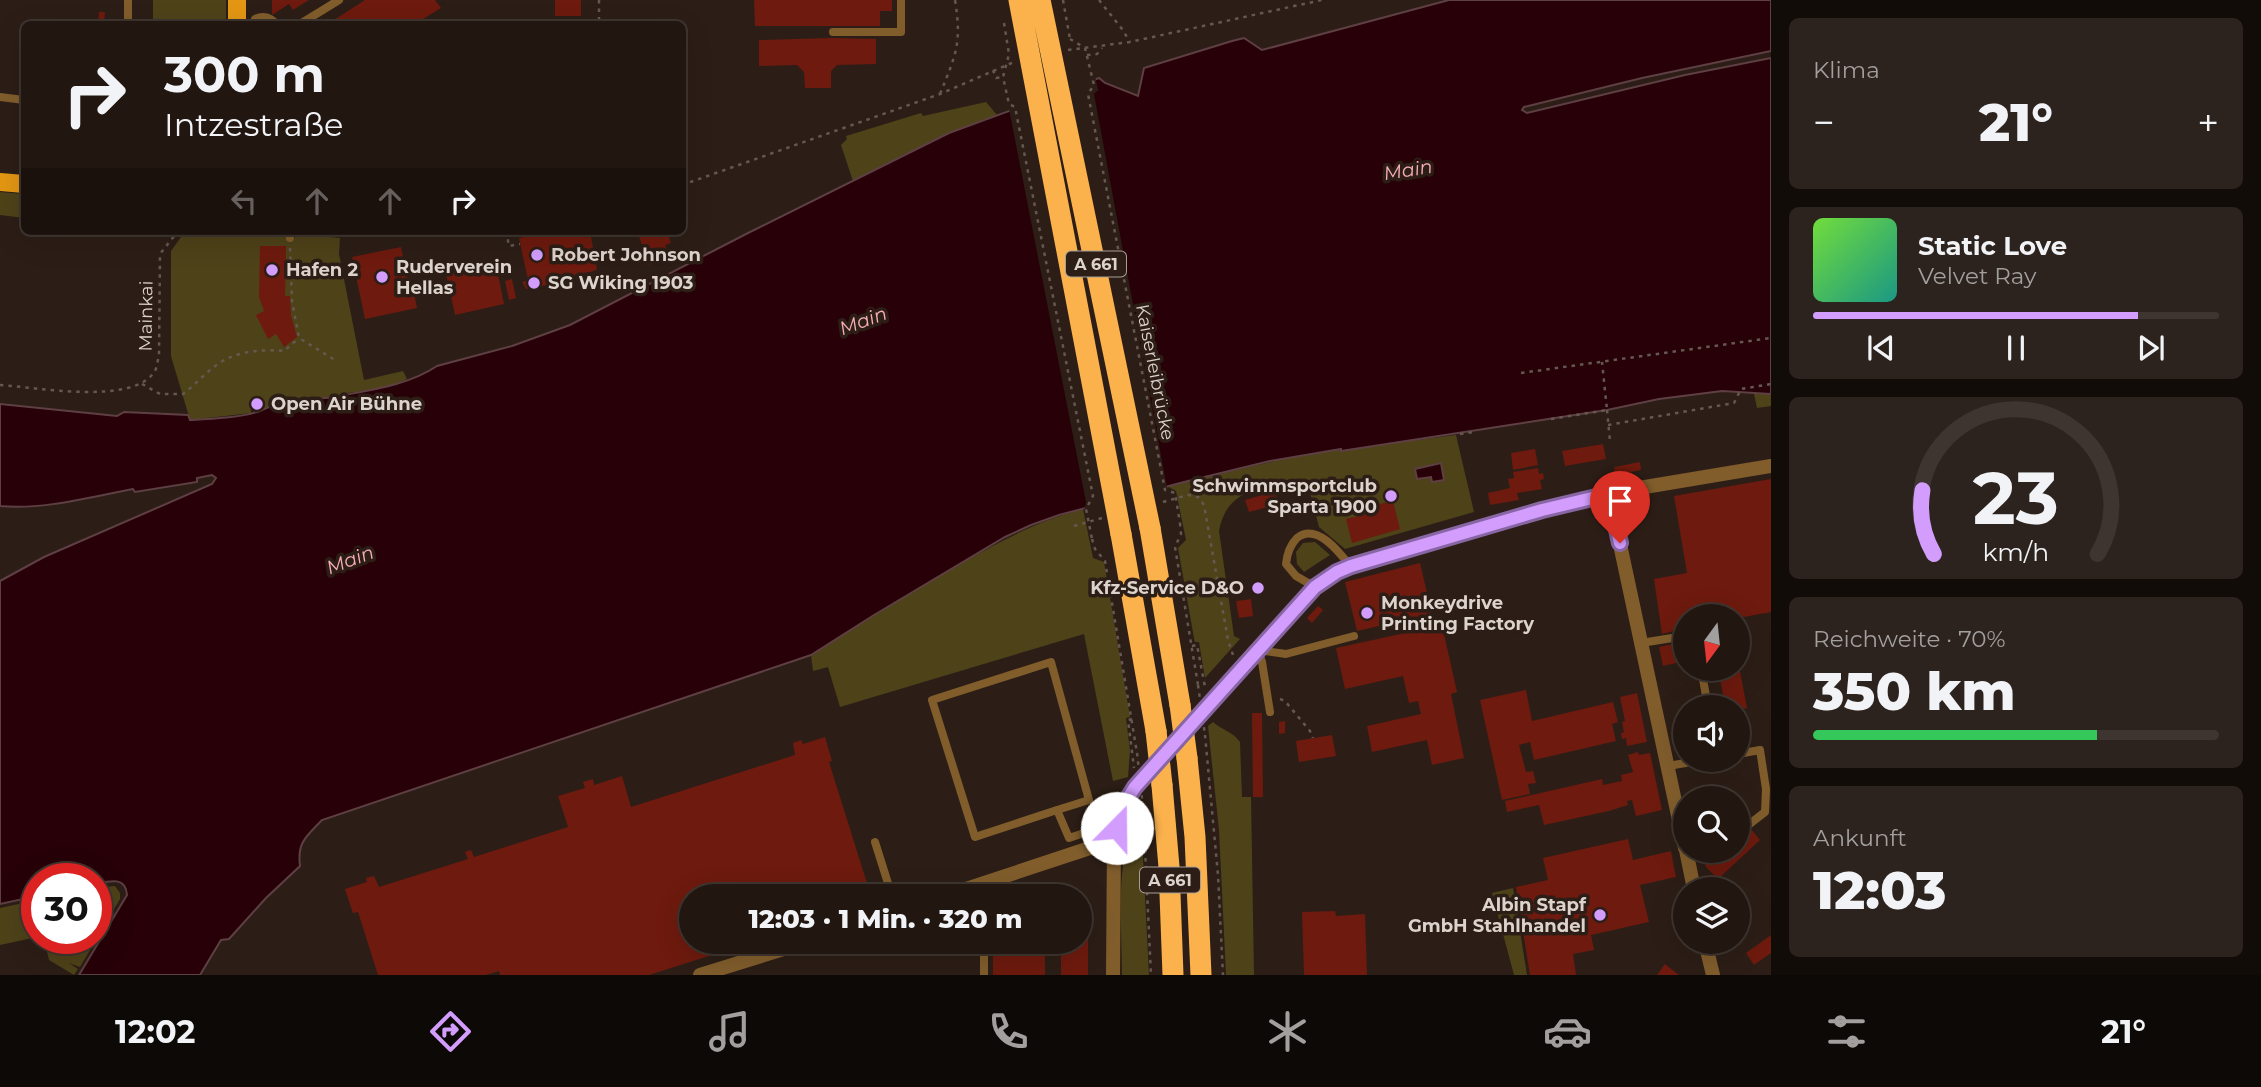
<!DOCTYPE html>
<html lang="de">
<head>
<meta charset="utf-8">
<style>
  body { margin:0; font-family:Montserrat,sans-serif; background:#2d231e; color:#f1f3f6; height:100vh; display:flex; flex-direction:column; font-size:26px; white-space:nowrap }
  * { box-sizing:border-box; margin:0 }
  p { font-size:23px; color:#a29f9f }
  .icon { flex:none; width:38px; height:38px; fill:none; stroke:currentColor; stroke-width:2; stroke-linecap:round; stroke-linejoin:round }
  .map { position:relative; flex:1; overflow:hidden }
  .drawer { display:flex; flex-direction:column; gap:18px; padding:18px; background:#120c09; width:490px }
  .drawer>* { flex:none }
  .top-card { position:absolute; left:21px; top:21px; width:665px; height:214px; border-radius:10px; box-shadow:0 7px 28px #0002,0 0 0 2px #3e3530; background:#211610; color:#f1f3f6; overflow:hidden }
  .needle { width:46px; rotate:195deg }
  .fabs { position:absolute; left:1673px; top:604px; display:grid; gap:14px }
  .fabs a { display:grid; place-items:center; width:77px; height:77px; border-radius:50%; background:#211610; box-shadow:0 7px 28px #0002,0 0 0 2px #3e3530; font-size:35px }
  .speed { position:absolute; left:21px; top:863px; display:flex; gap:14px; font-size:35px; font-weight:700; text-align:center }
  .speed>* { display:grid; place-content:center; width:91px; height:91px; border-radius:50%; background:#211610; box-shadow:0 7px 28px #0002,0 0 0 2px #3e3530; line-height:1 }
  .speed .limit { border:10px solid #d22; background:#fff; color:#111 }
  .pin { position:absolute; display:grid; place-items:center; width:60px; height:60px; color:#fff; margin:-72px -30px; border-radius:50% 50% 50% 0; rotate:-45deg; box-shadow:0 0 7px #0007 }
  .pin .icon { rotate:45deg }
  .me { position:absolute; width:77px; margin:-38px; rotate:22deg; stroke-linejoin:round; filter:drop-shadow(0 0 5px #0008) }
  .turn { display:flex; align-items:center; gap:24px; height:147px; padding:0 28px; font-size:32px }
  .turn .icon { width:91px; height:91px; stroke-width:2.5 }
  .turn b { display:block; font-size:49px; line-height:60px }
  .lanes { display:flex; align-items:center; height:66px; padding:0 28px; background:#0003; justify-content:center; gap:35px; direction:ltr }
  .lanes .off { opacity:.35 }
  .big { font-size:52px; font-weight:800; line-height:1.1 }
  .drawer .widget { flex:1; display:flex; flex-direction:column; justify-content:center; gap:10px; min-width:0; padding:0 24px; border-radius:10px; background:#2d231e }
  .drawer .dial { align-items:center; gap:0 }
  .dial svg { height:182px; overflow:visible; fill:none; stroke:#3e3530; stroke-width:7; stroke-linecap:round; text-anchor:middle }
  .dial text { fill:#f1f3f6; stroke:none }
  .song { display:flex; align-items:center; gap:21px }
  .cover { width:84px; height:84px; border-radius:10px; background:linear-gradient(135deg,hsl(100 70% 55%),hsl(170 70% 35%)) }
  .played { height:7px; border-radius:4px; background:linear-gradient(90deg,#d29dfd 80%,#3e3530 80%) }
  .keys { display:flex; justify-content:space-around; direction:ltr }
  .heat { display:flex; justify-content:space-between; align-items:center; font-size:38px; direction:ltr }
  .charge { height:10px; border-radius:5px; background:linear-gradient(90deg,#34c759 70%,#3e3530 0) }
  .trip { position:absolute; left:679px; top:884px; width:413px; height:70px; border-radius:35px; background:#211610; box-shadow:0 7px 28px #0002,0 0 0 2px #3e3530; font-weight:800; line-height:70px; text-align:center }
  .dock { display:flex; height:112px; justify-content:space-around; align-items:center; background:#0d0906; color:#a29f9f }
  .dock .icon { width:49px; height:49px }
  .dock .active { color:#d29dfd }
  .dock b { font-size:32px; color:#f1f3f6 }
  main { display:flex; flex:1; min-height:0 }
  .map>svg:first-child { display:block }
  .green { fill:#4e4219 }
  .water { fill:#270008; stroke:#5e3f43; stroke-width:2 }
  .pier { fill:#2c1e16 }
  .building { fill:#6e1a0e }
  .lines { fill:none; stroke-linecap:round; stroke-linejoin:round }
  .path { stroke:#655851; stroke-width:2.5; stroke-dasharray:3.5 5; stroke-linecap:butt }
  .lane { stroke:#815d2c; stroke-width:8 }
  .street { stroke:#815d2c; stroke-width:14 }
  .primary { stroke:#e29613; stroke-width:18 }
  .highway { stroke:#fcb24c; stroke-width:21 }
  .path-bridge { stroke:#655851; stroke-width:2.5; stroke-dasharray:3.5 5; stroke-linecap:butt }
  .highway-bridge { stroke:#fcb24c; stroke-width:21 }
  .route-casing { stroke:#8866a4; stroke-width:18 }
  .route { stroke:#d29dfd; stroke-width:12 }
  .poi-dot { fill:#d29dfd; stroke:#2c1e16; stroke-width:2.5 }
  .labels { text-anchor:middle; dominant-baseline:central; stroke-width:7; stroke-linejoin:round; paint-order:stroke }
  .shield { fill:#2c1e16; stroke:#a89d96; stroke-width:2 }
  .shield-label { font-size:16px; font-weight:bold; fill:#ddd3cd }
  .poi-label { font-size:18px; font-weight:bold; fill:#ddd3cd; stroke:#2c1e16; text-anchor:start }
  .street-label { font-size:18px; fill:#ddd3cd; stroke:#2c1e16 }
  .water-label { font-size:19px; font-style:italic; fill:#f9aeb8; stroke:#2c1e16 }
</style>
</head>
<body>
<main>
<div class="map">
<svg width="1771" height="975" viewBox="0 0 1771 975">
  <rect width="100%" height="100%" fill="#2c1e16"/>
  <path class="green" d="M153,0h73v24h-73z
    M986,102l11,13 -48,18 -96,48 -12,-36 6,-6 -1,-3 75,-23 2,3z
    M0,192l24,2v24l-24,-3z
    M253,231l32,2v4l10,1v-4l45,4 -1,16 25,126 39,-9 4,8 -23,10 -37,4 -17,5 -24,-1 -22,4 -17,7 -16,1v4l-61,7 -19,-64v-105l10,-14 7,-4z
    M1754,394h17v12l-14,2z
    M1456,435l18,77 -129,37 -26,-22 -12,-46c-38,5 -80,4 -88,50l15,105 6,3 -35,39 -6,-36h-4l-1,-4 -16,-90 8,-8 -10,-49 -9,-5 138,-32z
    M1083,509l10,49 11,4 26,155 -4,1 4,33 -2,26 -15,4 -29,-147 -244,73 -12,-40 -15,4 -2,-16c42,-27 84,-53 128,-79 47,-27 91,-53 144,-67z
    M1315,542l15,13 -26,17 -7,-8 -1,-12 7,-9z
    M1213,722c9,8 19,9 27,20l2,55h9l3,178h-28l-7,-145 -11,-104z
    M1141,819l8,156h-27c0,-47 -7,-110 12,-154z
    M115,886l5,7v6l-40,68 -11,-4 9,6 -4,6 -25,-15 -5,-22h52v-50z
    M1513,888l14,87h-13l-22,-82z
    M37,900v37l-37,8v-37z"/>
  <path class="water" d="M1449,0h322v51l-129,27 -118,29 -2,3 5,3 158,-38 86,-17v336l-49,-3 -63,8 -52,11 -266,41v-2l-71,12 -86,21 -125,33 -28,10 -26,12 -131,78 -63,40 -489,165c-16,17 -25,22 -22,46l-34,32 -37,41 -8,1 -21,35h-121l48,-80c-1,-19 -18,-14 -31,-11v-6h-59v18l-37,8v-323l44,-24 168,-73 4,-6 -4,-3 -15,3v4l-62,10 -2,-3c-43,8 -89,21 -133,17v-102l117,12 7,-4 64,3 2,5c22,-1 49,-2 70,-9 9,-3 16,-9 25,-10 16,-4 33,-1 49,-4 35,-7 73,-11 103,-31l75,-20 58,-21 178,-92 201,-100 150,-55 6,5 33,13 6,-28 88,-27 12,-3 18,12z
    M1441,463l3,17 -12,2 -1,-5 -14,2 -2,-10z"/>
  <path class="pier" d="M1095,76l3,14 -4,4 73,394 3,1 -86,23 2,-10 -77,-393 -2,-1z"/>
  <path class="building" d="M272,0h37l-16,10 -4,-6 -17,11z
    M365,0h70l6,8 -26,16h-78l-3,-4z
    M555,0h26v16h-26z
    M754,0h138v11h-12v15h-125z
    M99,12h6l-1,12h-6z
    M831,38l45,1v25l-39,1 -6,6v17h-26l-1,-16 -7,-7 -38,1v-26z
    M555,231h35l7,38 -3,2 -28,6 -2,5 -38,7 -4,-7 6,-2 -9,-42z
    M637,231h30l4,12 -6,2 5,12 -21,8z
    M260,246h26l-1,50h5l1,20 6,21 -13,10 -8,-13 -8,5 -12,-24 8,-4 -5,-14z
    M401,247l9,42 3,-1 4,20 -52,11 -13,-62z
    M496,264l8,40 -49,11 -9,-41z
    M512,279l4,19 -7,2 -4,-19z
    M1603,444l3,15 -41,7 -3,-15z
    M1535,449l3,16 -25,5 -2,-17z
    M1640,462l1,8 -25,5 -2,-8z
    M1538,468l1,6 4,-1 1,6 -4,1 2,9 -25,4 2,7 -29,5 -2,-12 22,-5 -2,-9 6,-1 -1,-6z
    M1771,479v133l-33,6v-2h-53v12l-23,6 -8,-55 33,-6 -13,-77z
    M1275,491l4,13 -30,8 -4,-12z
    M1393,501l7,28 -48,14 -6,-24 18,-4 -1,-7z
    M1420,563l12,51 -75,17 -12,-49z
    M1251,599l2,17 -14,2 -3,-17z
    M1318,606l5,4 -11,13 -5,-5z
    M1442,625l15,67 -6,2 13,64 -32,7 -5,-25 -55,12 -5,-26 54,-12 -3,-13 -9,2 -6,-27 -58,13 -9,-41z
    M1682,642l3,19 -22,5 -4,-19z
    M1738,661l9,47 -9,2v-3h-13l-7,-39h20z
    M1526,690l6,31 81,-19 5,20 -6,2 4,17 -82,19 -4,-18 -11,3 7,27 7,-1 3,12 -8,1 2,10 -28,6 -22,-100z
    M1637,693l10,49 -20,4 -1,-8 -4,1 -1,-6 3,-1 -2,-10 3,-1 -5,-24z
    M1252,713h10l1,84h-10z
    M1285,721v12l-6,1v-12z
    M1332,735l4,21 -37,6 -3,-21z
    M825,737l7,24 -3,1 42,134h-180v46h62l-104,33h-149l-1,-4 -13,4h-108l-20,-63 -5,1 -8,-24 22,-7 -1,-4 8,-2 5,11 89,-28 -3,-7 6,-2 3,7 94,-30 -10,-31 27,-8 -2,-6 10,-3 1,6 28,-9 9,31 164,-52 -2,-12 8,-3 2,4z
    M1638,752l1,3 11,-2 12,57 -26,6 -4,-16 -5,1 1,4 -19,6 -65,14 -5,-20 -32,7 -2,-11 97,-22 1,6 19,-4 -1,-6 12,-3 -5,-17z
    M1752,830l8,10 -42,39 -12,-12 -2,-9 3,-1 -1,-3 8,-2 6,7 9,-9h9v-7z
    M1628,839l5,21 38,-9 5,26 -36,8 9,37 -58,13 3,15 -21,4 3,21h-46l-14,-88 32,-7 -5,-22z
    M1080,911h8v64h-27v-33h19z
    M1335,911l1,5 29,-2 2,61h-63l-2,-63z
    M1771,935v18l-17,12 -8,-12z
    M993,942h52v33h-52z
    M1665,964l14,11h-22z"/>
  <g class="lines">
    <path class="path" d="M599,0v24
      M1063,0l7,39
      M1099,0l23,29 8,13
      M1068,50l62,-8 192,-42
      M1087,55l10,-1 5,-6
      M993,70l3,8 7,-1
      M940,94c16,-40 22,-50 15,-94
      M682,185l258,-91 74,-32
      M506,231l3,15 11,-2
      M290,248l2,53 7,37 36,22
      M290,269l41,-1
      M1521,373l250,-35
      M142,384l18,10h23c12,-9 22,-21 35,-30 18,-13 45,-15 66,-13l15,-13
      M0,385c36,2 133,21 155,-14 2,-4 3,-12 4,-16l1,-101 18,-23
      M1607,410l3,31
      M1551,419l56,-9 -5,-48
      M1608,425l126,-22 7,-14 30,-5
      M1460,434l13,-2
      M1163,502l25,-7 10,2 6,8 24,135 6,18
      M1180,523l1,11 -6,13 23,138
      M1074,526l28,-8
      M1092,539l3,10 10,12 32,192
      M1192,646l5,-1 8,42
      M1280,699l5,2 25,30 3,7
      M1132,719l-4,1 6,48
      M1205,735l13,140 5,100
      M1143,807l8,168"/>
    <path class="lane" d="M128,24v-24
      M253,24l2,-5c8,-4 16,-2 21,5
      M300,24l39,-24
      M833,32h68v-32
      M0,97l24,3
      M290,238l1,-7
      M1315,587l-19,-11 -10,-12c1,-10 4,-19 11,-26 20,-16 43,15 54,29
      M1641,643l44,-7
      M1701,668l7,39
      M1270,712l-8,-50 -4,-12 28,4 68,-18
      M1738,754l22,-4 6,39 -1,23 -27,21
      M1668,766l35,-6
      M1057,810l32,-10 -38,-138 -119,38 43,137 82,-27 12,28 18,-6 5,14
      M875,842l17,54
      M1687,854l26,-4
      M984,975v-26"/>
    <path class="street" d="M1609,493l76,355
      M1686,850l8,39
      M945,896l169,-56
      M1705,942l8,33
      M700,975l106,-33
      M1113,975l1,-135 9,-34 12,-19 180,-200 22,-15 14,-5 219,-65 39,-9 162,-27"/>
    <path class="primary" d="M237,0v24
      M0,182l24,2"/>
    <path class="highway" d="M1150,528l30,177
      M1121,534l35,197
      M1187,758l8,79 6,138
      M1162,785l7,82 4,108"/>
    <path class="path-bridge" d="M1004,23l5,31 -6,23 6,27 6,3 78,389 -7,13 6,30
      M1070,39l15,9 9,37 -6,9 77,396 10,3 5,30
      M1198,685l7,50
      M1137,753l6,54"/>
    <path class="highway-bridge" d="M1019,0l102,534
      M1040,0l110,528
      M1180,705l7,53
      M1156,731l6,54"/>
  </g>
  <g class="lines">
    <g class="route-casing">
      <path id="route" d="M1117,828l6,-22 12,-19 180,-200 22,-15 14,-6 191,-56 67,-16 11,49"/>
    </g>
    <use href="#route" class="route"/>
  </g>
  <g class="poi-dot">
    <circle cx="537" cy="255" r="7"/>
    <circle cx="272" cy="270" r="7"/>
    <circle cx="382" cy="277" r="7"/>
    <circle cx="534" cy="283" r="7"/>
    <circle cx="257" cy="404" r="7"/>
    <circle cx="1391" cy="496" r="7"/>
    <circle cx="1258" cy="588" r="7"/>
    <circle cx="1367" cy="613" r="7"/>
    <circle cx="1600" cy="915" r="7"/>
  </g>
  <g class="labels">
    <g class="shield">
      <rect x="1066" y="251.5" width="60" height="25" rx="5"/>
      <rect x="1140" y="867.5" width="60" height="25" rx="5"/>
    </g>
    <g class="shield-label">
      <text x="1096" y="264">A 661</text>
      <text x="1170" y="880">A 661</text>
    </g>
    <g class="poi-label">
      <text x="551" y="255">Robert Johnson</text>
      <text x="396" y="267">Ruderverein<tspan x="396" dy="21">Hellas</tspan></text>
      <text x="286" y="270">Hafen 2</text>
      <text x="548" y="283">SG Wiking 1903</text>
      <text x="271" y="404">Open Air Bühne</text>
      <text x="1377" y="486" text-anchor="end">Schwimmsportclub<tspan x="1377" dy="21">Sparta 1900</tspan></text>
      <text x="1244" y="588" text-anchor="end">Kfz-Service D&amp;O</text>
      <text x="1381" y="603">Monkeydrive<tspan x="1381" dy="21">Printing Factory</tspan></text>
      <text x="1586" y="905" text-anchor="end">Albin Stapf<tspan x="1586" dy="21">GmbH Stahlhandel</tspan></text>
    </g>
    <g class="street-label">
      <text transform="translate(146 316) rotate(-89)">Mainkai</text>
      <text transform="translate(1155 372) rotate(79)">Kaiserleibrücke</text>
    </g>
    <g class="water-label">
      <text transform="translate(1408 170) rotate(-9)">Main</text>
      <text transform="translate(863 321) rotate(-20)">Main</text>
      <text transform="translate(350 560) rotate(-21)">Main</text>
    </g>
  </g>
</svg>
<div class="fabs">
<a><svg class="needle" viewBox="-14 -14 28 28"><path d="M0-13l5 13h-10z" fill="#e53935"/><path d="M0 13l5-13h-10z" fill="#a29f9f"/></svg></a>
<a><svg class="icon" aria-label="sound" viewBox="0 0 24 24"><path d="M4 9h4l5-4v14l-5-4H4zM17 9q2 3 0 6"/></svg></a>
<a><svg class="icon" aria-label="search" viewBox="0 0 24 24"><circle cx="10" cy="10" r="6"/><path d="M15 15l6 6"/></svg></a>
<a><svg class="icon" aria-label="layers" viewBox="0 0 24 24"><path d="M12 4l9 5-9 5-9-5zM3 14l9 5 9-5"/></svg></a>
</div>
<div class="speed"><div class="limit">30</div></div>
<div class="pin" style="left:1620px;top:543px;background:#d93025"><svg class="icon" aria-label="arrive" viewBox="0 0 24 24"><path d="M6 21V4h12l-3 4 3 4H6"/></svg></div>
<svg class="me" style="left:1117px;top:828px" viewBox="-20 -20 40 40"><circle r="19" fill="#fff"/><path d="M0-13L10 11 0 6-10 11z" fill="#d29dfd"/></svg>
<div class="trip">12:03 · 1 Min. · 320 m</div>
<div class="top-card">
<div class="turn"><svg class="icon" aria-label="right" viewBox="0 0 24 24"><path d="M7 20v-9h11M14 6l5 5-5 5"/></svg><div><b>300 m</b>Intzestraße</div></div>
<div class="lanes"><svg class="icon off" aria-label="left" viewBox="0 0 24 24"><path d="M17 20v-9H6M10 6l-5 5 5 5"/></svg><svg class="icon off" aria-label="ahead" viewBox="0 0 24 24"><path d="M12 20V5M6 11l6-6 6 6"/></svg><svg class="icon off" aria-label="ahead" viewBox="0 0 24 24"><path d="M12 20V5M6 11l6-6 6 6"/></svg><svg class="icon" aria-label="right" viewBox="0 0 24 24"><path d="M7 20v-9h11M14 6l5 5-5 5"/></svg></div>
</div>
</div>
<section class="drawer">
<div class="widget"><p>Klima</p>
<div class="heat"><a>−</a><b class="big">21°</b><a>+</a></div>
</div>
<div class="widget">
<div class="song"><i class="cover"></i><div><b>Static Love</b><p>Velvet Ray</p></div></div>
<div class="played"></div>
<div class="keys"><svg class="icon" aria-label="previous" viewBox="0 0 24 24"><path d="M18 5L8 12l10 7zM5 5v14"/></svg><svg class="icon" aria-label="pause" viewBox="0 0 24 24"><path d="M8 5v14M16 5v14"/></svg><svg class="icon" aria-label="next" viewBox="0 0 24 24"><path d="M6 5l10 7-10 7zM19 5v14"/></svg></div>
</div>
<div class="widget dial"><svg viewBox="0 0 100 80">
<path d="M14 69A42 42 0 1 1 86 69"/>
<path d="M14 69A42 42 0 0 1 9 41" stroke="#d29dfd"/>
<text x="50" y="56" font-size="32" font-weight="700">23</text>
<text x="50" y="72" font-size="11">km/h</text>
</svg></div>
<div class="widget"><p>Reichweite · 70%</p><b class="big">350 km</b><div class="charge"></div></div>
<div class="widget"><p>Ankunft</p><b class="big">12:03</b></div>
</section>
</main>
<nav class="dock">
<b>12:02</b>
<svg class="icon active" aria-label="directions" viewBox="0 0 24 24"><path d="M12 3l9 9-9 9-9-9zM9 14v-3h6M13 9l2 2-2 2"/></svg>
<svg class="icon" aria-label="music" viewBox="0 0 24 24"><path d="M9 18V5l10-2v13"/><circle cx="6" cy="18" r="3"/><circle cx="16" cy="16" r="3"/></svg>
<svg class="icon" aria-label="phone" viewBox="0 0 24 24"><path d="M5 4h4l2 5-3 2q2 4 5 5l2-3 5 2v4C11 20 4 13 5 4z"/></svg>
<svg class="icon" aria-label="climate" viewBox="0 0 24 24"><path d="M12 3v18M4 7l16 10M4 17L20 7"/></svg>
<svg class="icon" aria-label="car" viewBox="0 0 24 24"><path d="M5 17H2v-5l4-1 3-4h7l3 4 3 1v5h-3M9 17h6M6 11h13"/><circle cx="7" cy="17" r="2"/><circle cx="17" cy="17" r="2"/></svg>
<svg class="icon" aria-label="filters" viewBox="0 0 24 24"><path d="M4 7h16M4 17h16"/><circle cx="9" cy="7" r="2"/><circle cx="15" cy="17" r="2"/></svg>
<b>21°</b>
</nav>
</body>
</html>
